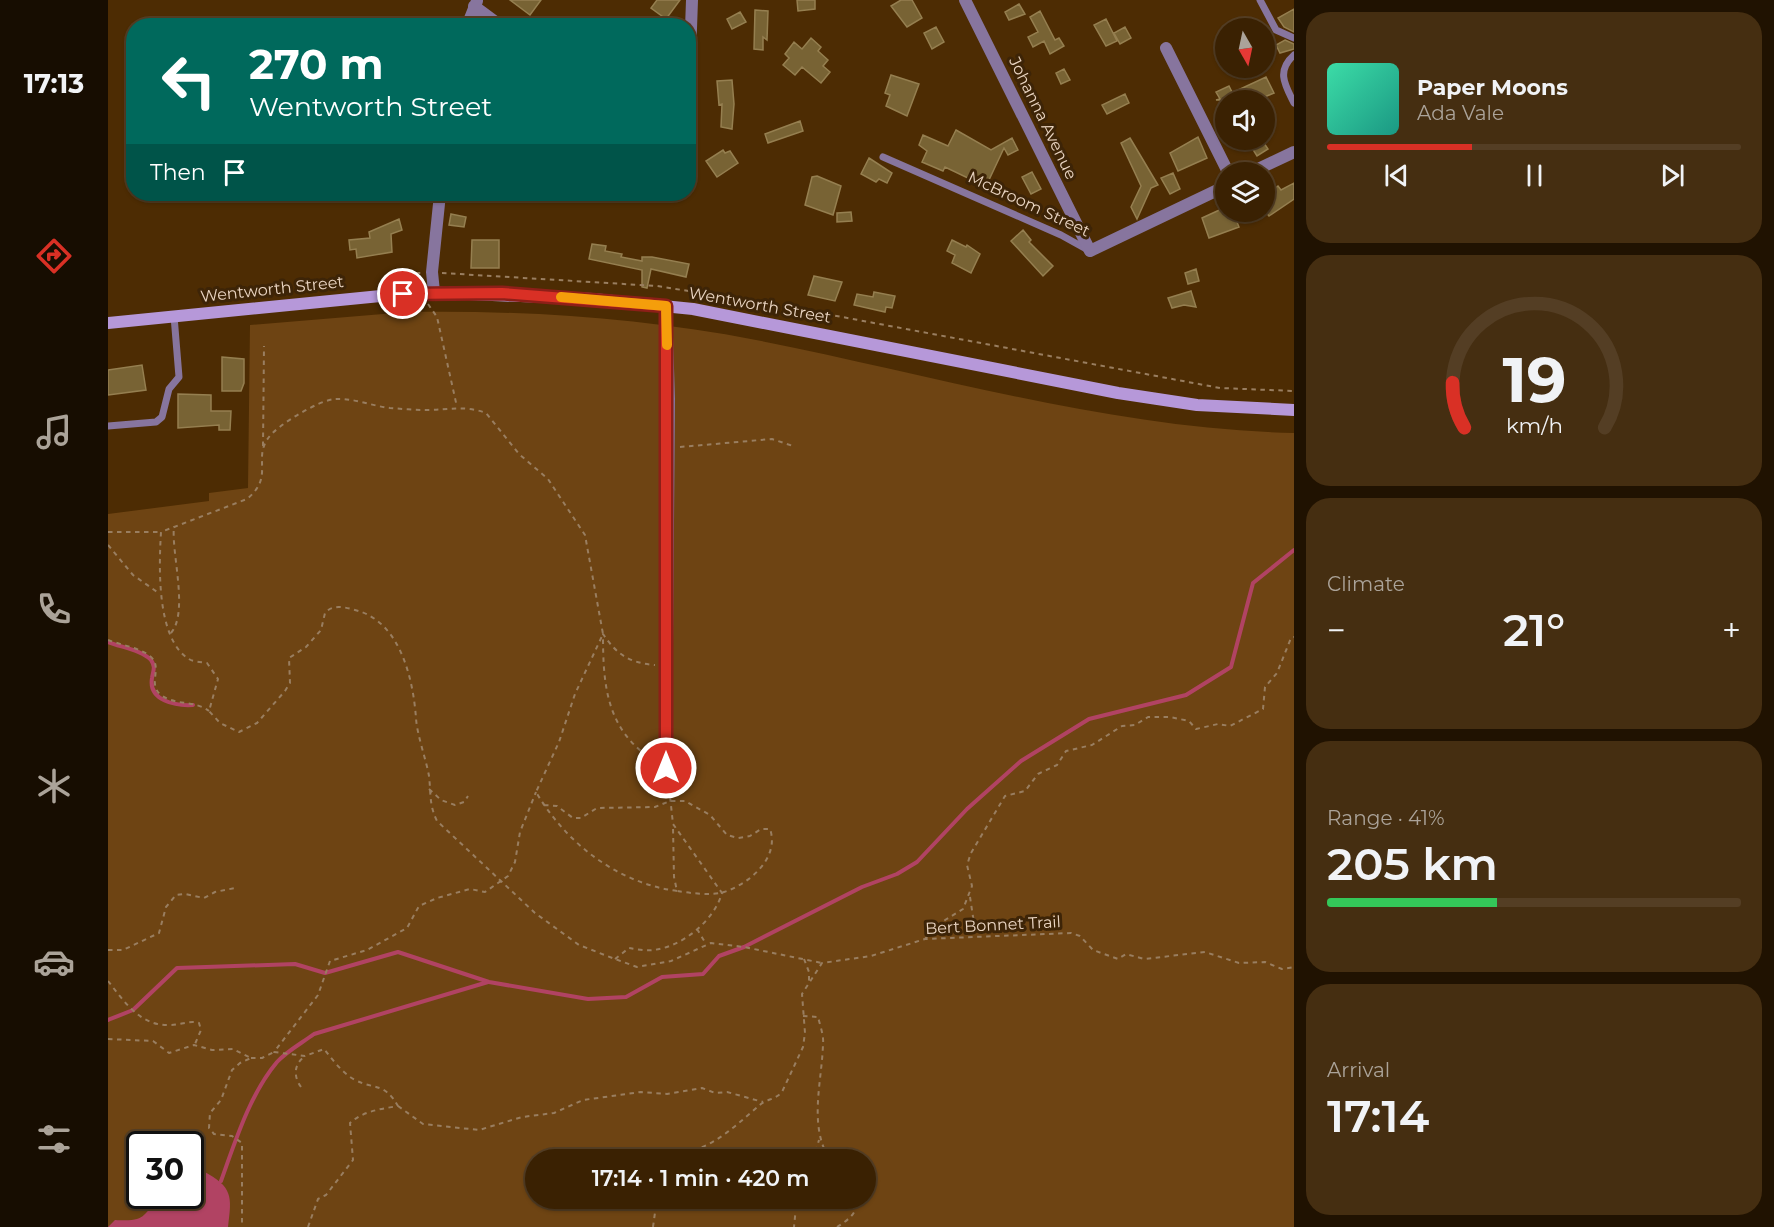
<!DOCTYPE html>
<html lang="en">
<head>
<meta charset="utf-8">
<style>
  body { margin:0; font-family:Montserrat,sans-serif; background:#452e11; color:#f1f3f6; height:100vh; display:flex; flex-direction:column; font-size:22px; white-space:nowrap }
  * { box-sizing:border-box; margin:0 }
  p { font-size:20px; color:#aba399 }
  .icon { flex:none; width:33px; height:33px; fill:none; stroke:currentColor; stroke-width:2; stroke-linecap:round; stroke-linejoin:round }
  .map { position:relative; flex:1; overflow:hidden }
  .drawer { display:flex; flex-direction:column; gap:12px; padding:12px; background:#201201; width:480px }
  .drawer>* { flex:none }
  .banner { position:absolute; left:18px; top:18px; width:570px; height:183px; border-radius:24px; box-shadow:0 2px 4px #0004,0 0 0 2px #543e24; background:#00695c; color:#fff; overflow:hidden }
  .needle { width:39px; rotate:171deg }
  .buttons { position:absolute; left:1107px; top:18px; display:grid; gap:12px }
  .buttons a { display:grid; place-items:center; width:60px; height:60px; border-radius:50%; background:#3a2102; box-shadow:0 2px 4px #0004,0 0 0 2px #543e24; font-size:30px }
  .speed { position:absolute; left:18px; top:1131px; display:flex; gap:12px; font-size:30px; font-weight:700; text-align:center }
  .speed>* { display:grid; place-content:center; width:78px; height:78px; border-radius:50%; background:#3a2102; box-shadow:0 2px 4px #0004,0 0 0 2px #543e24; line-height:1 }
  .speed .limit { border:3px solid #111; border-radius:9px; background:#fff; color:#111 }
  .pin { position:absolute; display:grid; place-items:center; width:51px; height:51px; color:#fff; margin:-26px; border:3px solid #fff; border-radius:50%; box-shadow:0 2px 6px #0007 }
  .me { position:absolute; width:66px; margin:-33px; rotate:0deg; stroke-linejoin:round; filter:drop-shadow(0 0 4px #0008) }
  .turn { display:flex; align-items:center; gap:21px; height:126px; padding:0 24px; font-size:27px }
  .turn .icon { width:78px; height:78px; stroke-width:2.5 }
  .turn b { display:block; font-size:42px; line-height:51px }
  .then { display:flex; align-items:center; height:57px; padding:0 24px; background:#0003; gap:12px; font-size:22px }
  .big { font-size:45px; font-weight:600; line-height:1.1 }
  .drawer .widget { flex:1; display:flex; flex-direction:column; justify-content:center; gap:9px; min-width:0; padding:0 21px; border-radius:24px; background:#452e11 }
  .drawer .dial { align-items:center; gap:0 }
  .dial svg { height:156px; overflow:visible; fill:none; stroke:#543e24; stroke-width:7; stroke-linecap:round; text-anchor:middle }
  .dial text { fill:#f1f3f6; stroke:none }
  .song { display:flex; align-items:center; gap:18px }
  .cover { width:72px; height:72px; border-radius:9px; background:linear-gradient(135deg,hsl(160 70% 55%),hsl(170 70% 35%)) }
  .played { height:6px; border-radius:3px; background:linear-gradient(90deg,#d93025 35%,#543e24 35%) }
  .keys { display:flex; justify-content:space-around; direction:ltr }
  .heat { display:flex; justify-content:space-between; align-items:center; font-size:33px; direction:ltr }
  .charge { height:9px; border-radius:4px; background:linear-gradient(90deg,#34c759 41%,#543e24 0) }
  .trip { position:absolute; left:417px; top:1149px; width:351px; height:60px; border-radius:30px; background:#3a2102; box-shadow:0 2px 4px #0004,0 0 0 2px #543e24; font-weight:600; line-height:60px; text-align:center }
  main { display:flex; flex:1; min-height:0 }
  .dock { display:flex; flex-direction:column; width:108px; justify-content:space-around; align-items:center; background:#170d01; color:#aba399 }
  .dock .icon { width:42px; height:42px }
  .dock .on { color:#d93025 }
  .dock b { font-size:27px; color:#f1f3f6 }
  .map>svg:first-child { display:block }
  .green { fill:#6e4413; fill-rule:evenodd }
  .water { fill:#b14363 }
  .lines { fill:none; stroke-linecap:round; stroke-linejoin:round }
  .stream { stroke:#b14363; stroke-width:4 }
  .building { fill:#786334; stroke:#957f50; stroke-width:1.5 }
  .path { stroke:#997e60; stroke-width:2; stroke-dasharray:4.5 4.5; stroke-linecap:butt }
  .lane { stroke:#87759e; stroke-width:7 }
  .street { stroke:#87759e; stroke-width:12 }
  .secondary { stroke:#b698d9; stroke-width:12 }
  .route-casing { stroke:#8d1f18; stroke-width:15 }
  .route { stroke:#d93025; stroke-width:10 }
  .slow { stroke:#f59e0b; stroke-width:10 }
  .labels { text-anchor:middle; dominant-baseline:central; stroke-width:6; stroke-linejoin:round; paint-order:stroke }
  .street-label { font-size:16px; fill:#ebd6c3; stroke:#3d2407 }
</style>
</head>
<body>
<main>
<nav class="dock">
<b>17:13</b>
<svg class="icon on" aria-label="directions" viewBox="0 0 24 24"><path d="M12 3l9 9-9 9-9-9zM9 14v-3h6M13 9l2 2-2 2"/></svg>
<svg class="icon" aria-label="music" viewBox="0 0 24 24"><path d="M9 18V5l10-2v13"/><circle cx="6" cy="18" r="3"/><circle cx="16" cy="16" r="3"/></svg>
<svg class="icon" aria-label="phone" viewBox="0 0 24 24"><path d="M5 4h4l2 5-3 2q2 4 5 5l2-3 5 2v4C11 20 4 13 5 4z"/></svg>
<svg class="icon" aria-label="climate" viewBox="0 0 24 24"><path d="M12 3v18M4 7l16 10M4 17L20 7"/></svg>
<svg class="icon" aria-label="car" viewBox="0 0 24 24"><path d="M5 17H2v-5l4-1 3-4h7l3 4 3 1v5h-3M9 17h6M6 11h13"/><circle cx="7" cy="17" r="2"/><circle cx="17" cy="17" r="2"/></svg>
<svg class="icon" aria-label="filters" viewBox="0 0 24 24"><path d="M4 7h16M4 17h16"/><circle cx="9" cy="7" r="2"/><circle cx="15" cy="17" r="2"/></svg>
</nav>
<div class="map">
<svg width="1186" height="1227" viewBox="0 0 1186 1227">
  <rect width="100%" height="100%" fill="#4d2c03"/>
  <path class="green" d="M299,312c119,-2 235,6 349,28 178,35 357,89 538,93v794h-1186v-713l101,-13v-8l39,-5 2,-163zM32,1144h50v52h-50zM428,1160h330v38h-330z"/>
  <path class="water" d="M95,1171c30,16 29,25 25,56h-120l7,-7c32,2 26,-4 46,-24h29l1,-21z"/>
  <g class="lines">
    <path class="stream" d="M0,642c12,5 34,8 43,18 5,7 2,11 1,18 -4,23 24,28 41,27
      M0,1020l25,-10 44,-42 118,-4 30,9 73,-21 91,30 99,17 38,-2 36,-20 41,-3 16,-18 25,-9 118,-60 35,-13 20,-12 50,-53 54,-48 68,-42 97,-24 45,-28 22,-84 41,-33
      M113,1181c14,-39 29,-87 56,-119 10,-11 25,-19 37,-28l174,-52"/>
  </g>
  <path class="building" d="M402,0h31l-11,15z
    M549,0h23l-14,19 -15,-11z
    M689,0h18v9l-17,2z
    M793,0h11l10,18 -15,9 -16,-21z
    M911,4l6,10 -16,6 -4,-8z
    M1186,9v23l-10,-5 -6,-9z
    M647,10l13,1 -1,29 -4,-3v13l-9,-1z
    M932,11l15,29 4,-2 5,8 -14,8 -6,-13 -11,6 -5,-10 10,-5 -8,-15z
    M632,12l6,10 -14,7 -5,-10z
    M998,19l11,22 -11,5 -12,-21z
    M828,27l8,15 -12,7 -8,-16z
    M1017,27l6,11 -11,6 -6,-11z
    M703,38l10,9 -3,4 10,9 -5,6 7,6 -9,11 -19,-16 -7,8 -12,-10 6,-7 -4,-4 9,-12 8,7z
    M1177,40l9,4v5l-14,4 -4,-8z
    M956,69l6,11 -9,4 -5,-11z
    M783,75l28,9 -12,32 -21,-10 4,-11 -5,-2z
    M1158,77l8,16 -17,7h-41l4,-1 -4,-7 13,-6 3,6 4,-1z
    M624,80l2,24 -2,25 -11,-2 1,-23 -3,1 -2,-24z
    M1017,94l4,9 -22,11 -5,-9z
    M692,121l3,10 -35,12 -3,-9z
    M848,130l35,20 21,-12 6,12 -10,5 -4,-7 -16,34 -14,-6 -2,4 -27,-13 -2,4 -21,-9 5,-11 -8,-6 4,-10 25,11z
    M1090,137l9,21 -29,13 -8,-18z
    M1022,138l28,47 -7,3 -14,31 -6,-12 10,-21 -20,-43z
    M1139,140h15l6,9 -11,7z
    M615,150l2,3 5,-2 8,12 -21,14 -11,-16z
    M761,158l23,15 -5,10 -8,-4 -3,3 -15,-8z
    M924,172l9,17 -10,5 -9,-17z
    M1065,173l7,16 -10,5 -9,-16z
    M709,176l24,10 -8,29 -28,-10 7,-28z
    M1186,183v16l-25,17 -5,-6v-14l14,-10 3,4z
    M1118,207v5h7l6,15 -30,11 -7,-20z
    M743,212l1,9 -15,1v-9z
    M343,214l15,3 -2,10 -15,-2z
    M291,219l3,11 -11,4 1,18 -35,6 -1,-9 -6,1 -1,-10 21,-2 -1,-6z
    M915,230l8,10 -2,2 24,24 -10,10 -32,-35z
    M364,240h27v28h-28z
    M844,240l14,7 1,-2 13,9 -9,19 -19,-10 3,-8 -8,-4z
    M484,244l14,2 -1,5 17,3 -1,3 21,4v-4h10l37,7 -3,13 -35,-8 -4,19 -5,-1v-17l-53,-11z
    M1088,269l3,12 -11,3 -3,-11z
    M706,276l28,6 -7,19 -27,-6z
    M1083,291l5,16 -12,-2 -12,3 -4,-10z
    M766,292l21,4 -3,12 -6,-1 -1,5 -31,-7 3,-11 16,3z
    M114,357l22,2v24l-3,8h-19z
    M34,365l4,25 -38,5v-25z
    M70,394l33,1v16h20l-1,19h-11v-5l-41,3z"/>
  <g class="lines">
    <path class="path" d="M334,273l215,13 132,21 431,81 74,3
      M310,282l-2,-9h6
      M320,304l9,13 20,90
      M155,446l1,-100
      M572,447l92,-8 21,7
      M0,532h53
      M0,545l25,30 27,19
      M63,633c18,-21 0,-80 3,-107
      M0,640c13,5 33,8 43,17 12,11 -4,27 10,38 15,11 34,5 48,16
      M547,761c-49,-30 -52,-76 -52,-127 14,21 27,29 52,31
      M321,789l12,11 14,5 9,-3 4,-6
      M436,805l13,1 16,12h8l16,-10 58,-1 15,-6h15l25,14 17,20 11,3 12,-2 11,-7h9c10,29 -21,55 -46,63 -13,4 -34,1 -47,-1l-3,-14 -1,-50
      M569,891c-60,-8 -111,-48 -141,-99l23,-50 16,-48 28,-60 -18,-99 -37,-56 -29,-25 -33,-41c-21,-8 -37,-3 -59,-3 -12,0 -25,-1 -37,-2 -18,-2 -36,-10 -54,-9 -16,0 -58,26 -67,38 -17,22 6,39 -22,62l-86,33c-2,33 -5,107 28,127 4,3 13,3 18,4l11,16 -9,32 11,12 19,9 18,-9 28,-32 5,-8 -1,-25 17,-11 15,-17 4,-17c8,-9 19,-6 30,-3 45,11 58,68 61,108 1,17 10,41 13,58 2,17 0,29 8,45l98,92 44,32 36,14 22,8 34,-6 40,-18 33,4 78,16
      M862,897l4,26 12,13
      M589,929l9,15
      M817,939l12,-14 26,-16 9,-23 -5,-21 4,-12 34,-57 20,-5 13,-17 19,-9 9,-14 26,-6 30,-19 13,-1 13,-8h22l19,4 7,8 22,-5 12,2 33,-17 2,-22 12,-14 14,-35 3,-1
      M0,950h15l36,-17 7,-26 10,-12 9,-1 19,4 11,-6 20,-4
      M507,959l14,-11c7,1 16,3 24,2 29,-3 61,-29 69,-57l-49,-69 -5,-46
      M696,959l5,13v10
      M0,981c16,20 32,46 63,44 9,0 19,-5 28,-2l2,7 -6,14
      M695,1016l15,1c2,8 6,19 5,27 -1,38 -15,82 7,116
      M0,1039l45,2 16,12 25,-8 18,5 21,-1 18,9 -11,5 -8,7 -11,30 -11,13 -1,15 5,6 18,2 10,7v84
      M143,1058h11l12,-6
      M193,1087c-8,-11 -7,-23 4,-31
      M290,1106l25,18 56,6 43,-13 32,-4 29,-13 58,-8 26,2 35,-6 13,5 12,-1 36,10
      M551,1160c13,-9 28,-7 41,-12 23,-9 43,-29 61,-44 7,-5 15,-5 21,-12l21,-45 2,-14 -3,-39 20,-31 49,-7 54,-17 146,-6 9,3 13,14 25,9 8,-5 18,5 61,-7 34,11 26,-1 17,7 12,-2
      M705,1160l6,-20
      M685,1198l3,9 -2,20
      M200,1227l10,-28 8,-4 27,-35 -3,-37c13,-12 31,-14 48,-17 -14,-24 -23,-16 -43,-26 -13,-7 -22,-20 -31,-31l-19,7 -31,-4 44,-57 12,-34 37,-11 40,-22 12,-22 18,-8 33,-9 15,3 23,-16 7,-14 5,-30 16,-40
      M545,1227l4,-29
      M729,1227c11,-7 23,-15 18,-29"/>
    <path class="lane" d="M1152,0l16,30 18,8
      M1186,55c-18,16 -9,30 0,48
      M775,157l178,78 27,15
      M0,426l48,-4 6,-5 7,-28 10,-12 -5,-61"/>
    <path class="street" d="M857,0l125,251 136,-65
      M366,6l27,20
      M359,26l10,-25
      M1058,48l62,124
      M580,114l4,-114
      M1144,172l42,-20
      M326,292l-2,-20 8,-78
      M558,306l3,93 -3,369"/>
    <path class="secondary" d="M0,323l313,-31 172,7 100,10 425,84 79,12 97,5"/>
  </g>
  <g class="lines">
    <g class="route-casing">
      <path id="route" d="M295,294l99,-1 164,13v462"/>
    </g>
    <use href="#route" class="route"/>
    <path class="slow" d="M453,297l105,9 1,39"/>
  </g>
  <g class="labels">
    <g class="street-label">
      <text transform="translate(935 118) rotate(64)">Johanna Avenue</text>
      <text transform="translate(921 204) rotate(25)">McBroom Street</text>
      <text transform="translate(164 289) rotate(-6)">Wentworth Street</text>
      <text transform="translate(652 305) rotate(10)">Wentworth Street</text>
      <text transform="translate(885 925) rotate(-3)">Bert Bonnet Trail</text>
    </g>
  </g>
</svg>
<div class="buttons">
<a><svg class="needle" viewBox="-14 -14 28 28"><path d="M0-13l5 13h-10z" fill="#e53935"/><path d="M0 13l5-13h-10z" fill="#aba399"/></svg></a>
<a><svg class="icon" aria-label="sound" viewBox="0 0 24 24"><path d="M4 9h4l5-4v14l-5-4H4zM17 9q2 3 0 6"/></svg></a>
<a><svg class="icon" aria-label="layers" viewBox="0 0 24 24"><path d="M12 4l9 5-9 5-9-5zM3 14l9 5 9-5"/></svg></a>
</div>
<div class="speed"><div class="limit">30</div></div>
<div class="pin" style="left:295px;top:294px;background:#d93025"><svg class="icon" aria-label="arrive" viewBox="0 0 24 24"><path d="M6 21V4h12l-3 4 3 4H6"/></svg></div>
<svg class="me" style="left:558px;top:768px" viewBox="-20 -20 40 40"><circle r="17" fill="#d93025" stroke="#fff" stroke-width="3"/><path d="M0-11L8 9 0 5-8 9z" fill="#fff"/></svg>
<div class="trip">17:14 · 1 min · 420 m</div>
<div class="banner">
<div class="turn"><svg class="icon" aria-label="left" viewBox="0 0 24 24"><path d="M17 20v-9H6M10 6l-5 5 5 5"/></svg><div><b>270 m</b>Wentworth Street</div></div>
<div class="then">Then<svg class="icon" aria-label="arrive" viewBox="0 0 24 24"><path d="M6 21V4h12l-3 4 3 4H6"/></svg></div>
</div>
</div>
<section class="drawer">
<div class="widget">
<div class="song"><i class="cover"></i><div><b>Paper Moons</b><p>Ada Vale</p></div></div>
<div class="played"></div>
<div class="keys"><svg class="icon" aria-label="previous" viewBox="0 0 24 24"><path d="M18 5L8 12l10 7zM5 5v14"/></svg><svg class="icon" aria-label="pause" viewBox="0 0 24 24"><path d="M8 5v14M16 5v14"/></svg><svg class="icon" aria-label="next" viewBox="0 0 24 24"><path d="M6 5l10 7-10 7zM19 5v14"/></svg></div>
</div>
<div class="widget dial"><svg viewBox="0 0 100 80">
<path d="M14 69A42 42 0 1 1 86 69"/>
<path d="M14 69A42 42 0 0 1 8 46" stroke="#d93025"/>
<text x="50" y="56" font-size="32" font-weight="700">19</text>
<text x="50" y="72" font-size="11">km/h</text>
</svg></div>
<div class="widget"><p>Climate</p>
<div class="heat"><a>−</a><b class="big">21°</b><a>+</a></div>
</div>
<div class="widget"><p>Range · 41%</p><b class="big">205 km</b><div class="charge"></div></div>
<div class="widget"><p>Arrival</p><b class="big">17:14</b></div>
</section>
</main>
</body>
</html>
